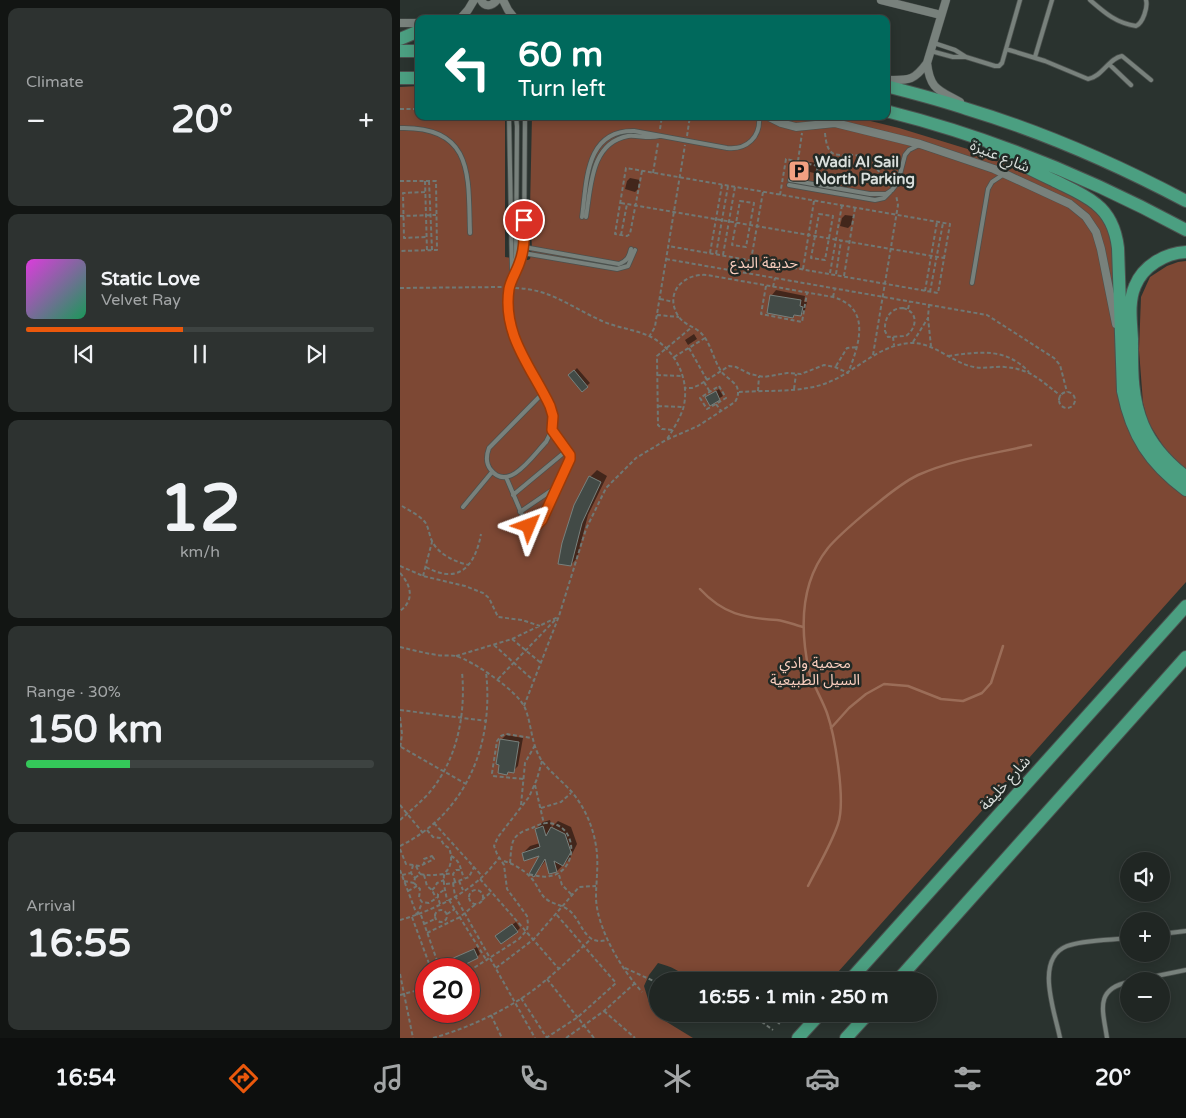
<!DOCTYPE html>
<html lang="en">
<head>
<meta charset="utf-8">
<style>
  body { margin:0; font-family:"Varela Round","Noto Sans Arabic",sans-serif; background:#2d3230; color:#f1f3f6; height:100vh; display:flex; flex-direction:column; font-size:19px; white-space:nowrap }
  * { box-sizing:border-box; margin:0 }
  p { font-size:16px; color:#a2a5a6 }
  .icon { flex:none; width:28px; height:28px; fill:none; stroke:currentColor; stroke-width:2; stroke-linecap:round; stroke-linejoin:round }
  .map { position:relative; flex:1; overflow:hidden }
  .panel { display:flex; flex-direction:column; gap:8px; padding:8px; background:#121513; width:400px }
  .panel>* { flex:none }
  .top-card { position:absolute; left:15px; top:15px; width:475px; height:105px; border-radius:10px; box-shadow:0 2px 12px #0003,0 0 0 1px #3d4341; background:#00695c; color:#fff; overflow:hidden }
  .tools { position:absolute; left:720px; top:852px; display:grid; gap:10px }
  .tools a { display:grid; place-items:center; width:50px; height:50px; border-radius:50%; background:#202623; box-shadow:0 2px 12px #0003,0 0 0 1px #3d4341; font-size:25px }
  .speed { position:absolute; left:15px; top:958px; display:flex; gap:10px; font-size:25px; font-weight:700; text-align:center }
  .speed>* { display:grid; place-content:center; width:65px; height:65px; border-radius:50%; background:#202623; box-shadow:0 2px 12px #0003,0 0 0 1px #3d4341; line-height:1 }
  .speed .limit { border:8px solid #d22; background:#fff; color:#111 }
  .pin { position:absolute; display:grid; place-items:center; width:42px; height:42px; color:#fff; margin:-21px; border:2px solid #fff; border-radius:50%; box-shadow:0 1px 5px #0007 }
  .me { position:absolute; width:55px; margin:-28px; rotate:46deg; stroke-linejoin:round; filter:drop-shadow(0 0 4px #0008) }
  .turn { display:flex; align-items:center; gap:18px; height:105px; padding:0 20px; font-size:22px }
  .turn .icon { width:65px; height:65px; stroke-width:2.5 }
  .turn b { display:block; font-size:35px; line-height:42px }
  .big { font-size:38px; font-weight:800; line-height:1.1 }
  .panel .widget { flex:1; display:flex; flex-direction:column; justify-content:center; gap:8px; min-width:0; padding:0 18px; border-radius:10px; background:#2d3230 }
  .panel .dial { align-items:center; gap:0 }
  .dial b { font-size:65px; line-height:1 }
  .song { display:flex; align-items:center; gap:15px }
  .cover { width:60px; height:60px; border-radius:8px; background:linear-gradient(135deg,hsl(300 70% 55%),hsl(150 70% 35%)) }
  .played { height:5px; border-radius:2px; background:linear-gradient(90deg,#ea580c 45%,#3d4341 45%) }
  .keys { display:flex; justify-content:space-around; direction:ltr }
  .heat { display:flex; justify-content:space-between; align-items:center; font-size:28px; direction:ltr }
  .charge { height:8px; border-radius:4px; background:linear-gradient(90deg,#34c759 30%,#3d4341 0) }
  .trip { position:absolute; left:249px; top:972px; width:288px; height:50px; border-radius:25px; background:#202623; box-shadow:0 2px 12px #0003,0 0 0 1px #3d4341; font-weight:800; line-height:50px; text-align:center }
  .tab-bar { display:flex; height:80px; justify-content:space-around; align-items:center; background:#0d0f0e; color:#a2a5a6 }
  .tab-bar .icon { width:35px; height:35px }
  .tab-bar .current { color:#ea580c }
  .tab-bar b { font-size:22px; color:#f1f3f6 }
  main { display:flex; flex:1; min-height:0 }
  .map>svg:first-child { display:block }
  .green { fill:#7d4834; fill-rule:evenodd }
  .shadow { fill:#0007 }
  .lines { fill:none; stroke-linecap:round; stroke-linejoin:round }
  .stream { stroke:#9b6d58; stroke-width:2.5 }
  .building { fill:#424a46; stroke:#78817d }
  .lane-casing { stroke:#4b514e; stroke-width:5.5 }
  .street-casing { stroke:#4b514e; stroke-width:9 }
  .primary-casing { stroke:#4b514e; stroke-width:14 }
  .path { stroke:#707874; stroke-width:2; stroke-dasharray:4 2.5; stroke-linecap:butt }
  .lane { stroke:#78817c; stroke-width:4 }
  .street { stroke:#78817c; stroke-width:8 }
  .primary { stroke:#4b9f81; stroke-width:12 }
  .route-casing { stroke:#983908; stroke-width:12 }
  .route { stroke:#ea580c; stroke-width:9 }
  .labels { text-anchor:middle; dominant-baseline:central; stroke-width:5; stroke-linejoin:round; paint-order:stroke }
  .street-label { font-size:15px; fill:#dadfdc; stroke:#212925 }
  .poi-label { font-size:15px; font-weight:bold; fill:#dadfdc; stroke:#212925; text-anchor:start }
  .park-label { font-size:15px; fill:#f9cebe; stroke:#212925 }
</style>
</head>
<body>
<main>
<section class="panel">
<div class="widget"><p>Climate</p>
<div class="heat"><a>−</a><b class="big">20°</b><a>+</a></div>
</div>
<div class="widget">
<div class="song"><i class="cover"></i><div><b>Static Love</b><p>Velvet Ray</p></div></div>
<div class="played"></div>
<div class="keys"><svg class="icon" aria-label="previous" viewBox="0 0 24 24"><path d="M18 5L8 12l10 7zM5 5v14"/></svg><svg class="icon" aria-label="pause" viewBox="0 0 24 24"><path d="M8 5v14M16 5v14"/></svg><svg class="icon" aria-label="next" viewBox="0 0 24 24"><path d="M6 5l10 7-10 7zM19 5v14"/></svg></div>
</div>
<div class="widget dial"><b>12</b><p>km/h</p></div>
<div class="widget"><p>Range · 30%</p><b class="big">150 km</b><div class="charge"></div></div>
<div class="widget"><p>Arrival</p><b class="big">16:55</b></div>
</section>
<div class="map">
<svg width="786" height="1038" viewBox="0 0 786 1038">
  <rect width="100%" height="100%" fill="#2a332f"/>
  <path class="green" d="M19,86v30h86v141l23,3 2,-1 2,-10 -2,-40 2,-93h318l49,12 98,30 90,42 15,16 10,16 7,146 67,116v88l-356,399h-141c-9,-11 -17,-14 -31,-18l-9,12 -5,11 7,23 6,7 36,22h-293v-951zM26,969h43v42h-43z
    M786,261v209l-19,-18 -19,-30 -5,-19 -4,-53 2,-53 9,-20 17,-11 11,-4z"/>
  <path class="shadow" d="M410,162l8,1 -1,7 -3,3 -8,-2 1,-6z
    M230,178l10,2 -2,9 -3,3 -10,-3 2,-8z
    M445,215l8,1 -2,9 -3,3 -8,-2 2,-8z
    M376,290l29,6 -1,6h3l-2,8 -4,5 -5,-1 -3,3 -25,-5 4,-17z
    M294,334l3,5 -9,6 -3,-5z
    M177,368l13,15 -8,7 -12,-15z
    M319,389l4,7 -13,8 -4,-7z
    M197,470l10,6 -19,39 -11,43 -6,7 19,-88z
    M106,735l17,3 -5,28 -5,5h-4l-2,3 -6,-34z
    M150,820l2,7 6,-6 13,6 6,17 -7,14 -13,13 -11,-11 -12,16 8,-23h-19l7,-7 10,-3 -4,-14 7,-7z
    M116,922l4,6 -3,3 -17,2z
    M77,947l3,7 -3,3 -24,3z"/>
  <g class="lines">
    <path class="stream" d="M300,589c23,25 44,29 77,31 9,1 18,5 26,7
      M431,728l18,-20 17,-14 18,-10 24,2 33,13 22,2 19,-8 9,-10 12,-37
      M408,886c10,-20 23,-41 30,-62 8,-23 -3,-88 -11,-111 -5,-14 -14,-28 -18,-42 -9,-42 -9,-88 19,-123 12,-14 27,-26 41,-38 15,-12 32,-27 49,-35 36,-16 75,-21 113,-30"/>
  </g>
  <path class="building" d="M370,295l31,5 -1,6 3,1 -2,9 -7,-1 -1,3 -26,-5z
    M174,370l14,17 -6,5 -14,-17z
    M316,391l4,9 -10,6 -5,-9z
    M189,476l12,6 -19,41 -11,43 -13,-2 4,-21 12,-38z
    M100,739l19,3 -5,31 -6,-1 -1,3 -9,-2 1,-8 -3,-1z
    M143,826l3,10 5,-9 14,7 6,18 -8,14 -9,-5 3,11 -8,2 -4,-15 -11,18 -5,-3 10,-18 -15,5 -2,-8 18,-6 -5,-18z
    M112,924l6,8 -17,12 -6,-8z
    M74,949l4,9 -22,11 -5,-10z"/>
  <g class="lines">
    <g class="lane-casing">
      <path id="lane" d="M690,0c15,13 26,23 46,26 7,-3 12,-19 10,-26
        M534,43l21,7 11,7
        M606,49l39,12 43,18c14,-2 21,-21 34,-23l29,24
        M531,51l22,6h13l29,9h4l3,-3 18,-63
        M635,57l17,-57
        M710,65l21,20
        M109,116l3,157
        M116,116l1,10 -1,132 -7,29v30l9,31 34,63v19l-6,12c-12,12 -37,51 -55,28 -5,-6 -5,-14 -2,-22l54,-55
        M0,128c75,-2 68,50 70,105
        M390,180l80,14h16l6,-4 6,-8 7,-27 4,-5 10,-5
        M389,185l86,15 9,-2 6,-6
        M182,217c5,-36 3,-87 52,-86l93,17c20,2 34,-11 32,-32
        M186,217c5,-29 4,-74 42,-81 10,-1 21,3 31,0
        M124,247l95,17c8,-3 10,-7 12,-15
        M123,253l94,16 11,-3 7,-16
        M113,276l7,-13 4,-16 1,-131
        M572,283l16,-94 4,-7 12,-8
        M106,477l20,47 3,2h7l6,-6 28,-61v-4l-18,-25
        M113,495l53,-44
        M63,507l29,-35
        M120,512l35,-24
        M122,517h12l11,-8
        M761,934l25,-3
        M732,981l54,-11
        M660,1038c-5,-26 -26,-79 7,-92 15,-6 45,-6 62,-8
        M707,1038c-4,-27 -13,-49 22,-56"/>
    </g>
    <g class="street-casing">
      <path id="street" d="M81,0c4,8 11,6 16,0
        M103,0l5,10 7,9
        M481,0l60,15
        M60,19l8,-9 6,-10
        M0,23h19
        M527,63c3,27 12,27 33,39
        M486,80c22,0 27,2 41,-17l19,-63
        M367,116l14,7 15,4 39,-4 85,21 74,25 76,35 16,13 10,15 5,17 15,75"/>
    </g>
    <g class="primary-casing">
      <path id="primary" d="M0,39l19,-8
        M0,51h19
        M0,78h19
        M486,86c27,7 55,14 81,23 76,23 149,55 219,92
        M486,111c104,26 206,68 300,119
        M588,142c20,17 44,28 67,39 14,7 29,13 41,23 14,11 20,27 22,44l5,143c9,45 27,72 63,99
        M786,252c-21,1 -43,14 -51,34 -7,16 -4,35 -3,53 0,29 -1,58 11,86 9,21 25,38 43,52
        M449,981l337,-375
        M497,981l289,-324
        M398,1038l22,-24
        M446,1038l22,-24"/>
    </g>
    <path class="path" d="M0,109h19
      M260,129l2,-13
      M425,133c3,35 19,15 40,25 10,5 17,19 24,27
      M287,136l3,-20
      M398,161l4,-28
      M242,171l-12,63 -3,2 -12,-2 11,-66 324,56 -12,69 -270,-47
      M253,173l5,-30
      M0,181h36l1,69 -37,1
      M25,181l2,70
      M29,181l3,69
      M25,192l-22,1 1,45 22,-1
      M380,195l6,-36 32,7 -3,12
      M340,201l14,2 -8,44 -14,-2z
      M221,203l323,55
      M419,214l14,2 -8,44 -14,-2z
      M0,216l36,-1
      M221,235l6,-31
      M310,253l12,-68
      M316,254l12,-68
      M323,255l12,-68
      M266,259l321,56 67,43 6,7 7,27
      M351,260l12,-68
      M403,269l11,-68
      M430,273l12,-68
      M436,274l5,-33
      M444,276l11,-68
      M366,286l-5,28 41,8 5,-29
      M373,287l2,-9
      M0,288l103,-1
      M115,288c35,1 54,18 85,32 16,8 35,9 51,17 25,13 40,44 32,72 -4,11 -10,21 -16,30
      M525,291l12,-69
      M530,292l13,-69
      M433,297l2,-9
      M260,299l14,3
      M529,304l-1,14 3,28
      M503,308c16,4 14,20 3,28l-18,1 -3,-6c-1,-12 5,-23 18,-23z
      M508,309l2,-8
      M257,315l22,2
      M249,337l6,-10 1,-7 29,-175
      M493,337l1,8
      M513,342l15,-24
      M289,348l18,32
      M473,355l25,-150 -2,-10
      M548,356c31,-4 57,-9 81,16
      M274,357l31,-19
      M436,366l11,-18 11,-1
      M257,375l25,1
      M304,382l6,10
      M319,386l7,12 -19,11 -7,-11z
      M394,389l2,-15
      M358,391l1,-15
      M659 400a8 8 0 1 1 16 0a8 8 0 1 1-16 0Z
      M339,392c28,-2 65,1 90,-10 29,-12 49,-37 82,-39 23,-1 41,20 63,24 11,2 21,-1 31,0 26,2 36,14 56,29
      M316,404l5,7
      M258,406l25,1
      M272,430l-10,-1 -4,-4 -1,-69 35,-29
      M2,506c8,5 17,9 23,16 4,6 4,13 7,19 6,13 23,21 37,24
      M0,566l23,10 42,10 18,7 6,5 9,19 24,3 18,6
      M26,567c32,18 49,0 55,-33
      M0,573c11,12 15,27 0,38
      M23,576l9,-34
      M112,639l29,24
      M94,645l39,35
      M0,647c12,3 24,6 37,8 6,1 13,0 19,1 17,5 62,35 69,52 7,17 6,37 17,53 8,11 20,20 29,30 13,15 22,35 25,55 3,17 0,35 0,52 1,31 26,72 46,94
      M56,656l56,-17 46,-22
      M98,679l59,-61
      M124,706l35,-90 27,-87 20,-41 30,-30 30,-18 32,-14 37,-24c3,-5 4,-9 2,-15 -3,-6 -12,-10 -16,-16 -8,-12 -10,-28 -20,-38 -7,-7 -18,-8 -24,-19 -12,-22 7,-41 30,-39l126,22c39,11 26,48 15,76l-13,-6 -11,-2 -23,9 -14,-1 -23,4 -14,-3 -14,-7 -7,-1 -30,19 -7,3h-8
      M0,710l87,11
      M0,717l2,17 -2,15
      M1,747l65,37
      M123,779l-30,-3 -1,-3 5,-32 4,-5 5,-2 26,4
      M135,785l9,39
      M0,805l23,28
      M121,805l4,-42 10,-18
      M141,808l20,-6 10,-9
      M0,820c10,-9 20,-17 29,-27 28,-33 37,-78 33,-121
      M34,823l48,53
      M27,830l6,7 7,1 4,7 5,3c2,5 3,12 1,17 -1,5 -5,6 -6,11 -1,9 2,16 3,25
      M0,846c67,-33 94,-103 86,-174
      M0,849l6,15 14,2 4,-2
      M32,856l2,3 -10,5v-5z
      M51,856c10,5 9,13 13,22
      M104,861c12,4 24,11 31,22 4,6 6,12 11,16 8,6 18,6 25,13 12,12 14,34 36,28
      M110,863c2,-21 0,-28 22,-35 4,-2 10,-5 14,-5 32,-1 34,48 4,53 -7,2 -16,-1 -23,-2
      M13,865l-2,8 4,5 -1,5 6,6 -1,9 3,4 7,1 9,-6
      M16,866l4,8
      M0,870l17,45
      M2,875l9,-2
      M24,875l3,11 5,4 4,8
      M159,875l3,10 10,10
      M15,878l5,-4c14,3 20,-1 33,0
      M80,879l79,90
      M4,881l10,2
      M59,881l4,9
      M55,882l-2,-8 3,-4h4
      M53,883l2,13 80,142
      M46,884l7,-1 16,-6 5,-10
      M32,890l3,-3 2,-4 7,-3
      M69 897a7 7 0 1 1 14 0a7 7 0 1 1-14 0Z
      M8,891l9,-5
      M49,900l38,61
      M82,900l9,-8
      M40,904l-2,-7v-3l6,-4
      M35 916a6 6 0 1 1 12 0a6 6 0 1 1-12 0Z
      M47,914l8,-5
      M17,915l5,-12
      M21,915l19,54
      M12,917l19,52
      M0,920c28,-8 59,-22 81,-42 7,-6 13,-14 19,-21
      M24,924l11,-5
      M27,933l33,-16 17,-14
      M96,968l38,-29 45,-52 17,-1
      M225,968l33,15
      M69,971l50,-32 8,-9 1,-6 -1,-8 -20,-27 -3,-24 -7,-11 -3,-8 4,-9 31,-40 8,-18 5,-18
      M0,974l13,64
      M147,979l47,59
      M271,981h8
      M0,995l26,-7
      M121,998l26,40
      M204,1011l31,27
      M351,1014l22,16
      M366,1014l14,10
      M91,1015l11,23
      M358,1018l3,-4
      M33,1038c28,-8 56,-20 81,-35 29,-17 53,-42 77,-64
      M146,1038l32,-21 38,-34 -60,-69
      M166,1038l38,-27 30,-27"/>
    <use href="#lane" class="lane"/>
    <use href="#street" class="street"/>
    <use href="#primary" class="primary"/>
  </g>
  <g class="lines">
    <g class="route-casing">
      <path id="route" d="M124,220c0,14 1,28 -4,41 -3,10 -9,18 -11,28 -7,46 23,79 41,117l3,10 -1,14 18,25v4l-28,61 -6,6h-7"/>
    </g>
    <use href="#route" class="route"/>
  </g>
  <defs>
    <g id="parking-square" transform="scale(1.125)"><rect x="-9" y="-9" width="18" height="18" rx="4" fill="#f2a081" stroke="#212925"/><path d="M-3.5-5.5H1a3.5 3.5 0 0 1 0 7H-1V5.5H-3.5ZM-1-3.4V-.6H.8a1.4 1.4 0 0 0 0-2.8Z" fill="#111"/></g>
  </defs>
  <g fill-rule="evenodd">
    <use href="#parking-square" x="399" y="171"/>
  </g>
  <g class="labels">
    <g class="street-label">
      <text transform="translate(600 156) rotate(22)">شارع عنيزة</text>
      <text transform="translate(605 783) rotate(-48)">شارع خليفة</text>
    </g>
    <g class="poi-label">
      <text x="415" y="162">Wadi Al Sail<tspan x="415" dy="17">North Parking</tspan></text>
    </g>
    <g class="park-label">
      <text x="364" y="263">حديقة البدع</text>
      <text x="415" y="663">محمية وادي<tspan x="415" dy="17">السيل الطبيعية</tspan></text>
    </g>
  </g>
</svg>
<div class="tools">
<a><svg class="icon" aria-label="sound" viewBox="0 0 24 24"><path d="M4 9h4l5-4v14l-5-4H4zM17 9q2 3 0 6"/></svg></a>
<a>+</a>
<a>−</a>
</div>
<div class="speed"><div class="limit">20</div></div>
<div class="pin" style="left:124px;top:220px;background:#d93025"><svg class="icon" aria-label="arrive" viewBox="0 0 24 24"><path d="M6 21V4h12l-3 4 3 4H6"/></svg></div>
<svg class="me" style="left:129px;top:526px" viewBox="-20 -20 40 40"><path d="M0-17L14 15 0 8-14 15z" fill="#ea580c" stroke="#fff" stroke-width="4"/></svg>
<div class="trip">16:55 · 1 min · 250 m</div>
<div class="top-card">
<div class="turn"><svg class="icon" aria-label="left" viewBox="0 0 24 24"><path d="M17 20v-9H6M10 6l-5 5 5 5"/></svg><div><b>60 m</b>Turn left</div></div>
</div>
</div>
</main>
<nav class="tab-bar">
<b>16:54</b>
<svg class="icon current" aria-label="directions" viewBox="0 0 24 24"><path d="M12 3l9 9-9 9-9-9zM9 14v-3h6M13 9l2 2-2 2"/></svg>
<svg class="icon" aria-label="music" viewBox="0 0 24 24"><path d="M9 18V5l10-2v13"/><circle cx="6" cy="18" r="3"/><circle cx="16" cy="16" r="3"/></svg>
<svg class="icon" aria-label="phone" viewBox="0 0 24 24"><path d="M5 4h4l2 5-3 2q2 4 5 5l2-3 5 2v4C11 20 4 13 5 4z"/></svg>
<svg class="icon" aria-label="climate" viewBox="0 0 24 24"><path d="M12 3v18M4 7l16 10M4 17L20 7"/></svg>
<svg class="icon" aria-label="car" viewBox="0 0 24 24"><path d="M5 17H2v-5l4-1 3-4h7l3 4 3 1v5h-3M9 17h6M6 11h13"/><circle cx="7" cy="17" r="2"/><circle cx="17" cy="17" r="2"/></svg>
<svg class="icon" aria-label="filters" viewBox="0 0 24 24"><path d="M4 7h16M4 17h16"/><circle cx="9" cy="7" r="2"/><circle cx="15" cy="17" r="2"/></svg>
<b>20°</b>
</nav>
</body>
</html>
